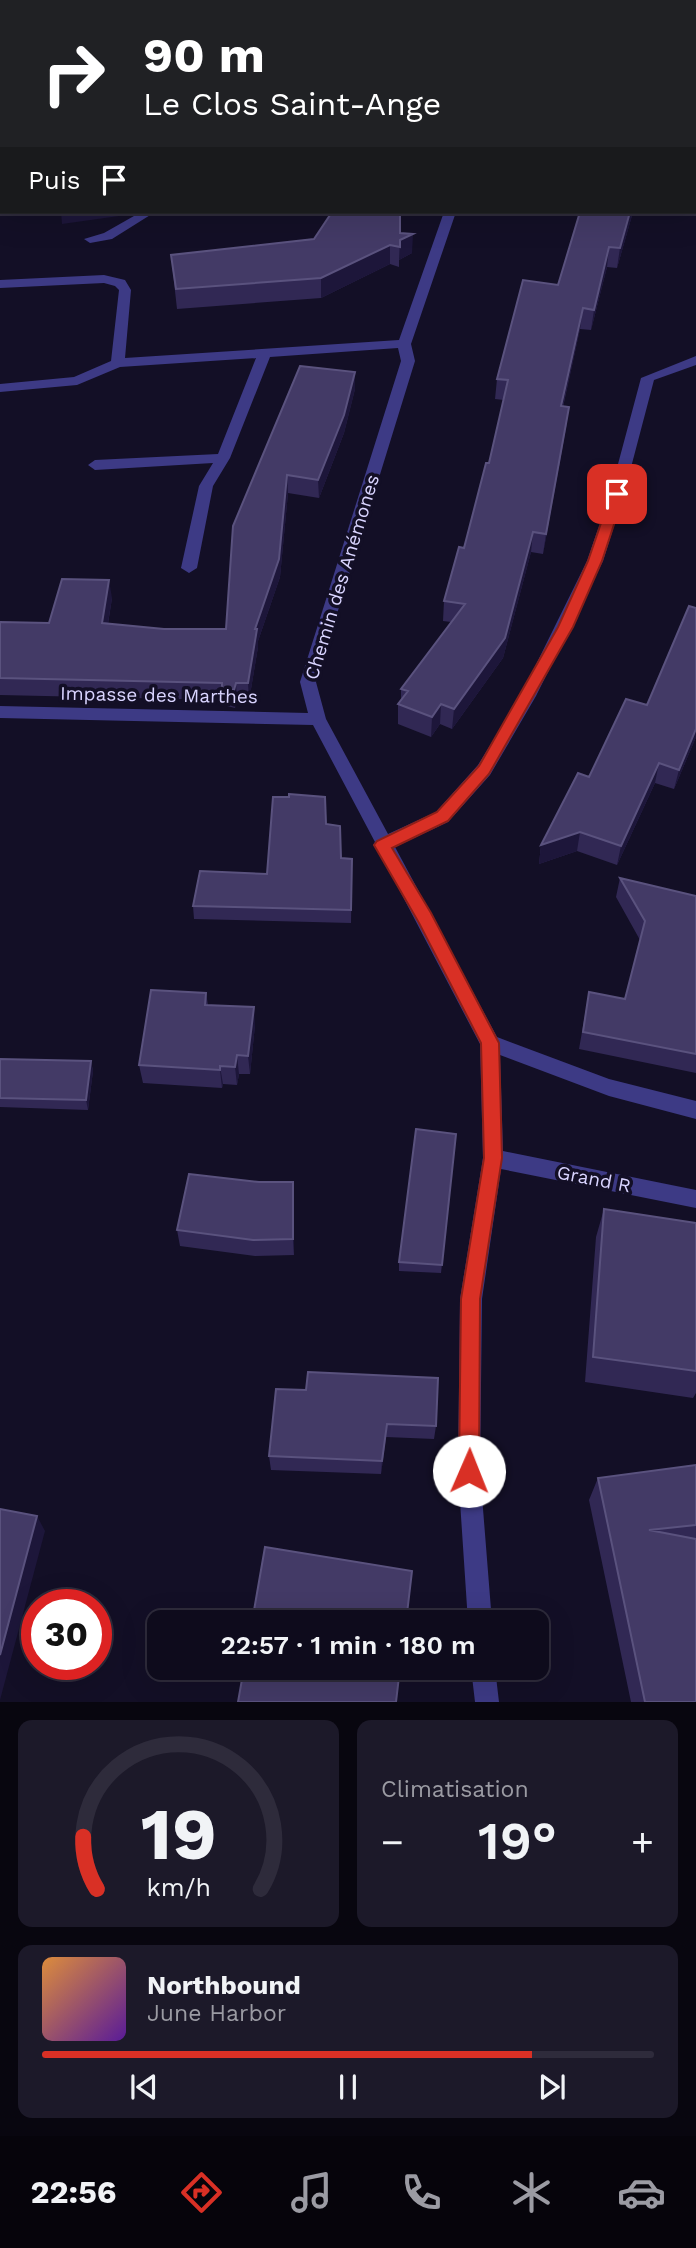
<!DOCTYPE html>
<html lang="fr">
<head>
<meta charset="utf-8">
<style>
  body { margin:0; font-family:"Work Sans",sans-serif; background:#1c1929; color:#f1f3f6; height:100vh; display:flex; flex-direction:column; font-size:26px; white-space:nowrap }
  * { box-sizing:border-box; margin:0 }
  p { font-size:23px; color:#9b9ba3 }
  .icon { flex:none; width:38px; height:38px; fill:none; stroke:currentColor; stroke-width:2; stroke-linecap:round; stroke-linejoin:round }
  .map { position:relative; height:1702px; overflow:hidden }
  .details { display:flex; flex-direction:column; gap:18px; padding:18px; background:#08060f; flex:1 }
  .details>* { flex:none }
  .top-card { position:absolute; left:0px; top:0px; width:696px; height:214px; box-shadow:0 7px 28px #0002,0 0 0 2px #2e2b3b; background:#202124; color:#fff; overflow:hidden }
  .speed { position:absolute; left:21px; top:1589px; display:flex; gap:14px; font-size:35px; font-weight:700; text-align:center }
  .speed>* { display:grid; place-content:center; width:91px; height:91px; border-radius:50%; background:#0e0b1c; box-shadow:0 7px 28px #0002,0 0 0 2px #2e2b3b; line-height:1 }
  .speed .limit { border:10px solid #d22; background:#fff; color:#111 }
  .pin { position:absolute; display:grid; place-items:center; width:60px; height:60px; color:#fff; margin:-30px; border-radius:14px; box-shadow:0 4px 10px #0006 }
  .me { position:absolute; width:77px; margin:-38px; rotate:1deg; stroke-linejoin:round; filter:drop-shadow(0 0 5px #0008) }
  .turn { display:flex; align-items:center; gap:24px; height:147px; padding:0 28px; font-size:32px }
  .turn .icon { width:91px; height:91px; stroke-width:2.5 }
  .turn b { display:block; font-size:49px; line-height:60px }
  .then { display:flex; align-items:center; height:66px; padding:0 28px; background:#0003; gap:14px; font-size:26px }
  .big { font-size:52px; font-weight:600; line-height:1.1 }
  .details .card { flex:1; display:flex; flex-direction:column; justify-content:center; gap:10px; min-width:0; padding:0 24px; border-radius:14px; background:#1c1929 }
  .details .dial { align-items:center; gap:0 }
  .dial svg { height:182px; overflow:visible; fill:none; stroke:#2e2b3b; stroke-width:7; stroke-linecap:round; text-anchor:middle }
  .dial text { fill:#f1f3f6; stroke:none }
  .song { display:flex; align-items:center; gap:21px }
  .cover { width:84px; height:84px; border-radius:10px; background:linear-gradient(135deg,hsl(30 70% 55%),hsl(270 70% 35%)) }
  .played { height:7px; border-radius:4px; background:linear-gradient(90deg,#d93025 80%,#2e2b3b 80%) }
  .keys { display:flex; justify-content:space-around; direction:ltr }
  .heat { display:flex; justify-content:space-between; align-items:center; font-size:38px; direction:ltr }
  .details .tiles { flex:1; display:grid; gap:18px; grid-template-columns:1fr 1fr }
  .card:last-child { grid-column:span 2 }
  .trip { position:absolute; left:147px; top:1610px; width:402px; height:70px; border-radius:14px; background:#0e0b1c; box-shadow:0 7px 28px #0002,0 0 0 2px #2e2b3b; font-weight:600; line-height:70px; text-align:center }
  .tab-bar { display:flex; height:112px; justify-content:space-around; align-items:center; background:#06040b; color:#9b9ba3 }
  .tab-bar .icon { width:49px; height:49px }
  .tab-bar .active { color:#d93025 }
  .tab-bar b { font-size:32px; color:#f1f3f6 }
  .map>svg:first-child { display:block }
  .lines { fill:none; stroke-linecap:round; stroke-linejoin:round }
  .minor { fill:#3d3a85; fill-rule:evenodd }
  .wall { fill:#312854 }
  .shaded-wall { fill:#1d163a }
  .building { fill:#433a66; stroke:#5a527e; stroke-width:2 }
  .route { fill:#d93025; stroke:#8d1f18; stroke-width:2 }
  .labels { text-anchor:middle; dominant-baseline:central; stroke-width:7; stroke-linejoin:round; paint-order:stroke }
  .street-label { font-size:19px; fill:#d9d4ff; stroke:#130f26 }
</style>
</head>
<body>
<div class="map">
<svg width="696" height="1702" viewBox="0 0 696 1702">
  <rect width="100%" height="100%" fill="#130f26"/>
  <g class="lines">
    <path class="minor" d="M502,0h10l1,2h-10z
      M141,212h14l-43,27 -22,4 -6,-4 20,-6z
      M444,212h12l-45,132 4,17 -99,321 10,37 62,115 48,-22 42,-47 43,-70 66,-134 23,-67 31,-116 55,-22v9l-42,15 -30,114 -21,67 -67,135 -46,79 -42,47 -53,25 102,190 112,42 87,22v18l-87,-23 -109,-41 3,96 193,39v18l-195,-39 -19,130 -2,172 12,151h-24l-10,-151 2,-172 23,-141 -3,-114 -101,-193 -6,-6 2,-3 -62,-117 -313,-7v-12l308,7 -8,-31 101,-321 -3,-13 -128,9 -40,101 -17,28 -16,82 -8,5 -8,-5 18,-82 14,-23 -118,7 -7,-5 7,-5 123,-6 38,-96 -136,9 -43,18 -77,7v-8l74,-7 37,-16 8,-71 -4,-4 -11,-3 -104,5v-8l104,-5 21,5 6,10 -6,68 274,-18z
      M471,1668h24l4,34h-24z"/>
  </g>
  <path class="wall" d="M257,0h187l1,2h-187z
    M580,212h53l-16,56 -10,-1 -16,63 -11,-1 -17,78h6l-3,21 -23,126 -12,-2 -28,106 -51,71 -12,-5 -9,13 -33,-13v-20l3,-3v-12l50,-67 -8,-1 1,-20 20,-53 25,-85 15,-63 -9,-1 2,-20 61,-94z
    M400,233l12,20 -13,7v7l-9,-3 -69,34 -144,11 -6,-54z
    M355,372v17l-11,44 -25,65 -31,-5 -8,84 -22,64v6l-9,54 -12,-1 -2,8 -12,-3v-5l-223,-5v-73l49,1 63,-25 -4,26 56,5h62l7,-103z
    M696,737l-22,52 -19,-6 -38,82 -40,-14 -38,13 2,-19 48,-68z
    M326,824l15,34 11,1 -1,64 -157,-4 -1,-13 74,-32z
    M620,878l76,18v177l-117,-24 10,-57 36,7 15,-59 -24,-43z
    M206,993l2,12 47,20 -5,49h-11l-2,11 -14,-1 -1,4 -79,-5 -4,-18z
    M0,1059l91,2 2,10 -5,39 -88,-3z
    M456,1134l-15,139 -42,-2v-9z
    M259,1182h34l1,73 -39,1 -75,-10 -3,-16z
    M604,1209l92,162v22l-3,5 -108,-16 11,-145z
    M276,1389l160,37 -2,13 -48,-2 -5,37 -110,-4 -2,-14z
    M696,1465v237h-65l-42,-202 9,-22z"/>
  <path class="shaded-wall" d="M61,212h58v4l-57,8z
    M630,212h3l-16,56 3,-20z
    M413,234l-1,19 -13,7 1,-20z
    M390,245v19l-69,34v-20z
    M609,247l-2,20 -16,63 3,-20z
    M583,308l-3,21 -22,98 3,-21z
    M355,372v17l-11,44 -25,65 -1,-18z
    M569,407l-3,21 -23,126 3,-20z
    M287,475l1,18 -8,84 -22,64v6l-9,54 -1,-18 7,-54z
    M533,532l-2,20 -28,106 -51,71 2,-20z
    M109,580l3,18 -7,43 -3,-18z
    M236,683l1,17 -2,8 -1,-18z
    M441,704l-1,20 -9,13 1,-20z
    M696,729v8l-22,52 5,-19z
    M659,763l-4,20 -38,82 4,-19z
    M580,832l-3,19 -38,13 2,-19z
    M254,1007l1,18 -5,49 -2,-18z
    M237,1055l2,19 -2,11 -2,-18z
    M91,1061l2,10 -5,39 -2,-10z
    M220,1066l3,18 -1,4 -2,-18z
    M293,1182l1,16v57l-1,-16z
    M387,1424l-1,13 -5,37 1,-13z
    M37,1516l8,15 -45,169v-45z"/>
  <path class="building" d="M115,0h124v2h-123z
    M266,0h178l1,2h-178z
    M642,0h48v2h-48z
    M332,212h68v21l13,1 -13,6v7l-10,-2 -69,33 -145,11 -5,-34 143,-16z
    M580,212h50l-10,36 -11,-1 -15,63 -11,-2 -22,98 8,1 -23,127 -13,-2 -28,106 -51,71 -13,-5 -9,13 -34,-13 10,-13 -7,-2 64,-85 -21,-3 15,-54 5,1 22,-85h3l19,-83 -11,-1 26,-99 35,5z
    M300,366l55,6 -11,43 -26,65 -31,-5 -8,84 -24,70h2l-9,54h-12l-2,7 -12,-2v-5l-222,-5v-56l49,1 13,-44 47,1 -7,43 62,6h62l7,-103z
    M689,606l7,2v121l-17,41 -20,-7 -38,83 -41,-14 -39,13 37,-72 11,4 37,-78 21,6z
    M289,794l36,3 1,27 14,2 1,32 11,1 -1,51 -158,-4 7,-35 67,3 6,-77h16z
    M620,878l76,18v158l-113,-22 6,-40 36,7 20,-78z
    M151,990l55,3 -1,12 49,2 -6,49 -11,-1 -2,12 -15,-1v4l-81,-5z
    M0,1059l91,2 -5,39 -86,-2z
    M416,1129l40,5 -14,131 -43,-3z
    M189,1174l70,8h34v57l-40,1 -76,-10z
    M604,1209l92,14v148l-103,-14z
    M308,1372l130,6 -2,48 -49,-2 -5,37 -113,-5 7,-67 30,1z
    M696,1465v60l-47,5 47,9v163h-51l-47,-224z
    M0,1509l37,7 -37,139z
    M265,1547l147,24 -6,51h-154z
    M244,1668h156l-4,34h-158z"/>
  <path class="route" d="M617,490l7,4 -22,67 -29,66 -84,147 -41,47 -56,27 39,65 68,130 3,115 -22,141 -1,172 -3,8 -7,3 -7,-3 -3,-8 2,-172 23,-141 -3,-115 -62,-120 -45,-78 3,-4 60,-29 42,-46 79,-139 30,-66 23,-67z"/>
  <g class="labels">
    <g class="street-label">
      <text transform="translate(342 577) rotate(-73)">Chemin des Anémones</text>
      <text transform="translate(159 695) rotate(1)">Impasse des Marthes</text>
      <text transform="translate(594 1179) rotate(11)">Grand R</text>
    </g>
  </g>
</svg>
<div class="speed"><div class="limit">30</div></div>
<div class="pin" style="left:617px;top:494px;background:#d93025"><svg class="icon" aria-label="arrive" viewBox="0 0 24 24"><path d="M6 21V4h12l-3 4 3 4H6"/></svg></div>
<svg class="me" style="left:469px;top:1471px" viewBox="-20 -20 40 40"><circle r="19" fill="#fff"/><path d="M0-13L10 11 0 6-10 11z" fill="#d93025"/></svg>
<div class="trip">22:57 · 1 min · 180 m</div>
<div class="top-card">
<div class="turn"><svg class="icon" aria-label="right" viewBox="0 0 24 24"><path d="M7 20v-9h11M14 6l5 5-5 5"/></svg><div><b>90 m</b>Le Clos Saint-Ange</div></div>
<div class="then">Puis<svg class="icon" aria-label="arrive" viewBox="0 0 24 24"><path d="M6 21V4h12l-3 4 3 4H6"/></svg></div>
</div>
</div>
<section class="details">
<div class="tiles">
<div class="card dial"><svg viewBox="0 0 100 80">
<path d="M14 69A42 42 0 1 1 86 69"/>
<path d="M14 69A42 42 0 0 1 8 46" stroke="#d93025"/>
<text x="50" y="56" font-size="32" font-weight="700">19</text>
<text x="50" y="72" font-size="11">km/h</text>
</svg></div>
<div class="card"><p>Climatisation</p>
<div class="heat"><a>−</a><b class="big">19°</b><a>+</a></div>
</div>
<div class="card">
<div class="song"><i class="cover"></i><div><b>Northbound</b><p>June Harbor</p></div></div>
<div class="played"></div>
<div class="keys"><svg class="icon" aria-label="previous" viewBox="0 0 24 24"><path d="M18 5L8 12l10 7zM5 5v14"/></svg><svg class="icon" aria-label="pause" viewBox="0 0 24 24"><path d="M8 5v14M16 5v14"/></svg><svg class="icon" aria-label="next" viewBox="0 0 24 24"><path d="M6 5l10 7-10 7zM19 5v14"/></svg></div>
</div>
</div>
</section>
<nav class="tab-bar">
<b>22:56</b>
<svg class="icon active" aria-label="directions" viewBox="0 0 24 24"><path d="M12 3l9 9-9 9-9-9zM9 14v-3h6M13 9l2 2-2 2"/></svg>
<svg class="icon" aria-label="music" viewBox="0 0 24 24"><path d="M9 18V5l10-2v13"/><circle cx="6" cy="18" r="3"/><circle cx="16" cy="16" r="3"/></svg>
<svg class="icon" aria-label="phone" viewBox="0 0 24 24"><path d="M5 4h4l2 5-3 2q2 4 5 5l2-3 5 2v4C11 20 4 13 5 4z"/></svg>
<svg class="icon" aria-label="climate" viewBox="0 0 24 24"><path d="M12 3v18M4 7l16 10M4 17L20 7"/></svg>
<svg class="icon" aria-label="car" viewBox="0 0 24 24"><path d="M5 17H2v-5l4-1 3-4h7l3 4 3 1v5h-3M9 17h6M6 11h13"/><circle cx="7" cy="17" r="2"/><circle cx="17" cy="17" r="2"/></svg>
</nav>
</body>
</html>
